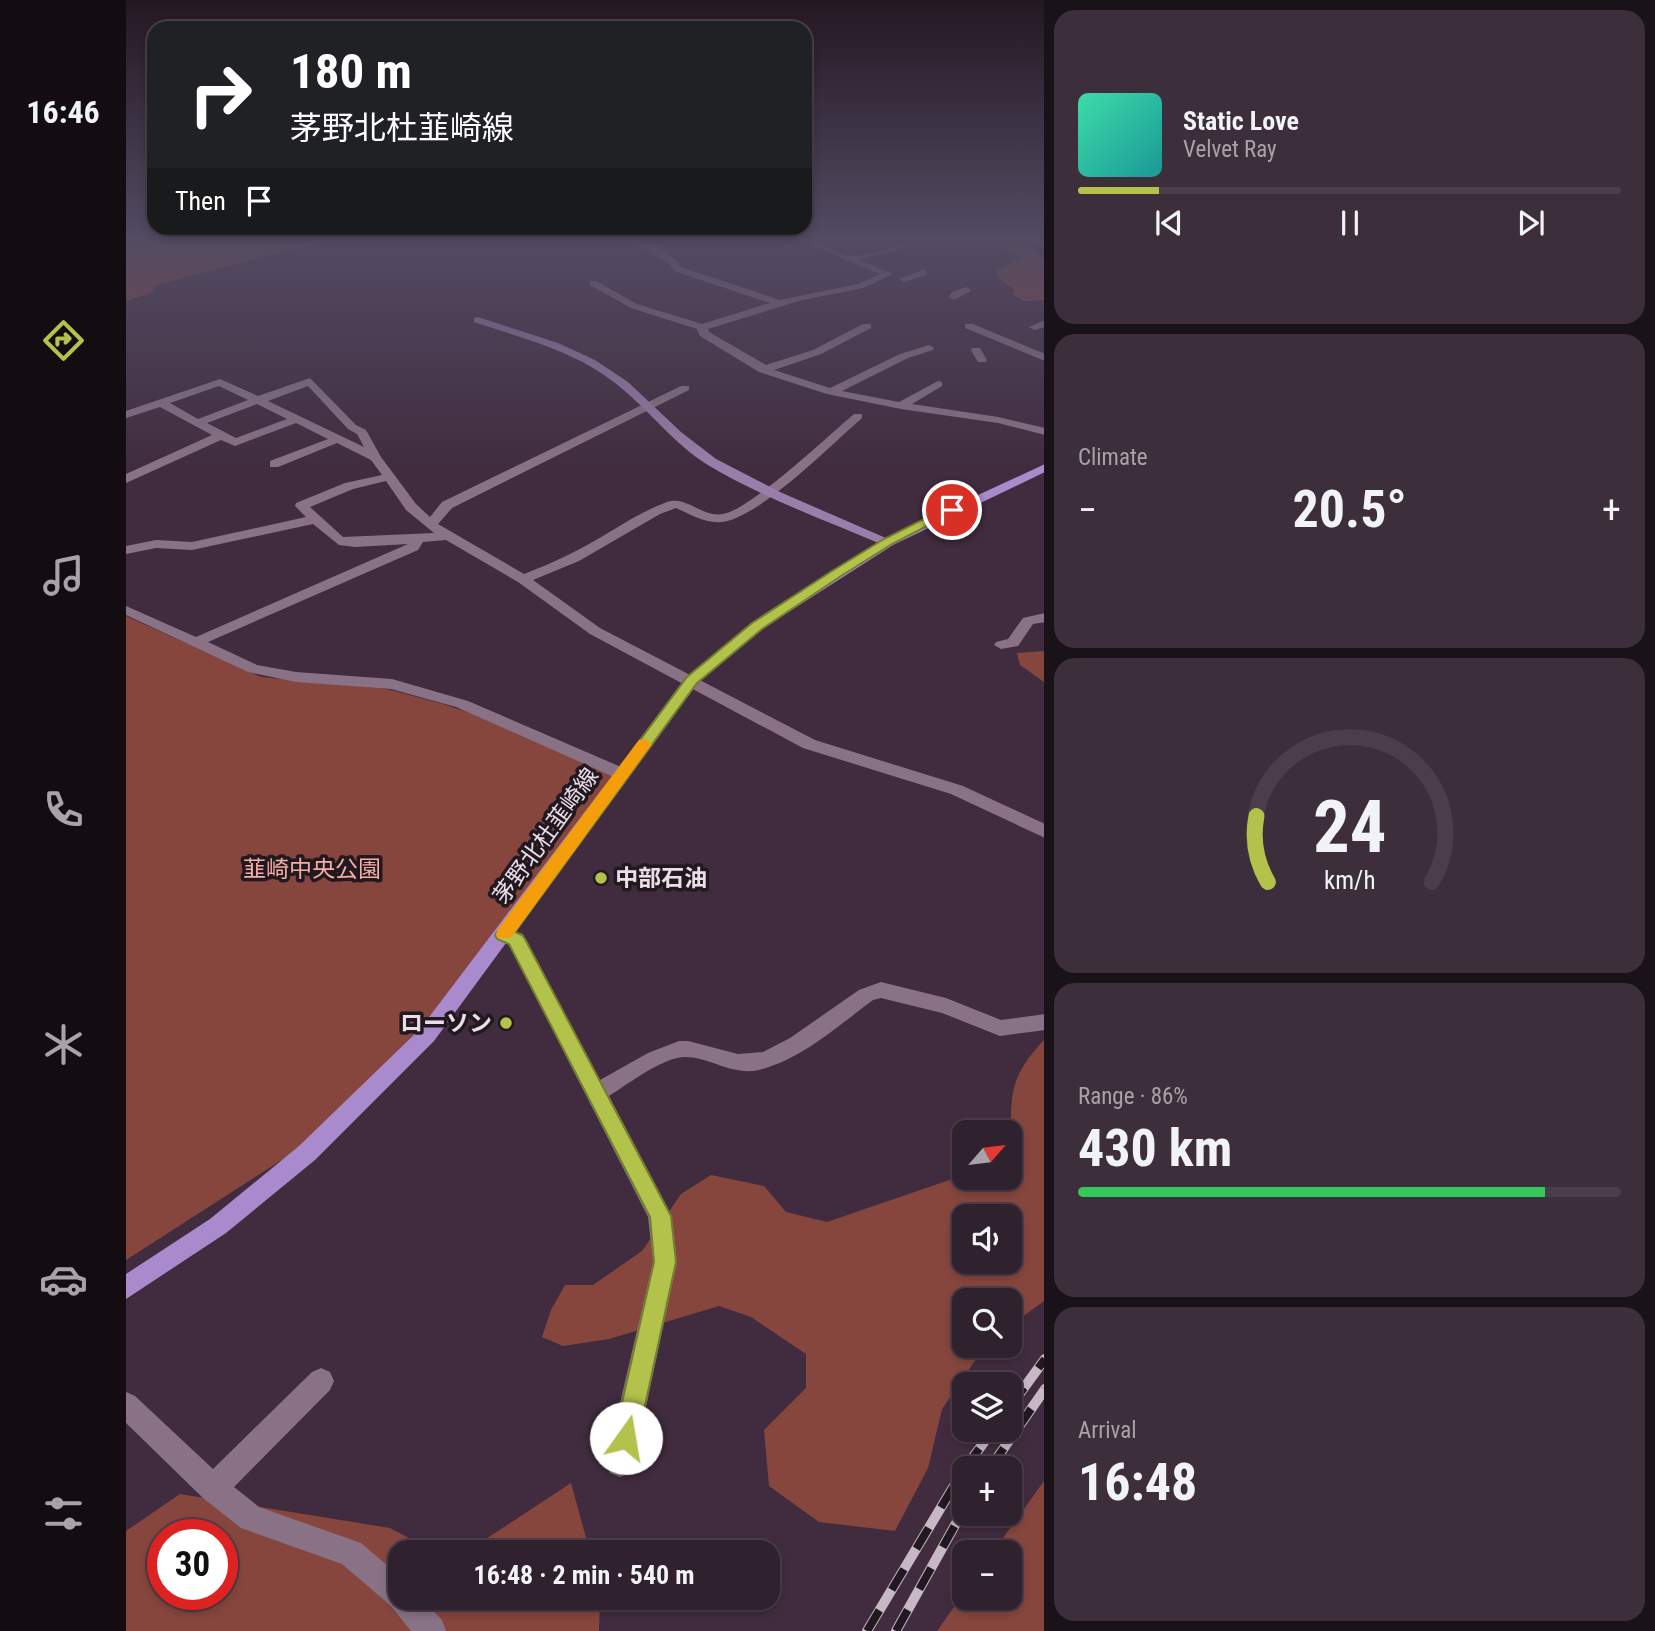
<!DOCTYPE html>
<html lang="en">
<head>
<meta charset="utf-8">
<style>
  body { margin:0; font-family:"Roboto Condensed","Noto Sans JP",sans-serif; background:#3c2e3a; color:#f1f3f6; height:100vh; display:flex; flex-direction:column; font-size:26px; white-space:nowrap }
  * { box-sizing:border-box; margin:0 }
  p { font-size:23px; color:#a8a3aa }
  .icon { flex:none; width:38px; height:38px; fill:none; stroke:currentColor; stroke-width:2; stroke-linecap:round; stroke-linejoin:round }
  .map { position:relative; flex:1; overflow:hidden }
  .drawer { display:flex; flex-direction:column; gap:10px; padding:10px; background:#1a1219; width:611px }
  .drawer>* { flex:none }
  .banner { position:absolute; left:21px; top:21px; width:665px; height:214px; border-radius:21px; box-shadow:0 4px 10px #0003,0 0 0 2px #4b3e4a; background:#202124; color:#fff; overflow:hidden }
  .needle { width:46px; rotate:62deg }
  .fabs { position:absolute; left:826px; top:1120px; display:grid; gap:14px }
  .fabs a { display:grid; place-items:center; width:70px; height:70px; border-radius:14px; background:#30212e; box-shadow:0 4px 10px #0003,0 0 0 2px #4b3e4a; font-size:35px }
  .speed { position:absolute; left:21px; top:1519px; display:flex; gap:14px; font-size:35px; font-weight:700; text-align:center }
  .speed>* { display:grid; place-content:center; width:91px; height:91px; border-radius:50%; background:#30212e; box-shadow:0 4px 10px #0003,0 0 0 2px #4b3e4a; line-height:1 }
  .speed .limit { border:10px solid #d22; background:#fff; color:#111 }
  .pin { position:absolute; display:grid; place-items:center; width:60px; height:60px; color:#fff; margin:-30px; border:4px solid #fff; border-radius:50%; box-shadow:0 2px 7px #0007 }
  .me { position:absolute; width:77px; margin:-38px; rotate:13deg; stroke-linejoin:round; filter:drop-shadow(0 0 5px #0008) }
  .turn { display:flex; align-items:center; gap:24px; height:147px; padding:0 28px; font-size:32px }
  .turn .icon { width:91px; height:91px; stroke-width:2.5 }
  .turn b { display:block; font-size:49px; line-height:60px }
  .then { display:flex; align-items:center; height:66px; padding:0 28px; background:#0003; gap:14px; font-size:26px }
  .big { font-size:52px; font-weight:700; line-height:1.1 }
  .drawer .widget { flex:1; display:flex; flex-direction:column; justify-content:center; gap:10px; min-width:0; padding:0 24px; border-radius:21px; background:#3c2e3a }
  .drawer .dial { align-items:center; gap:0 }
  .dial svg { height:182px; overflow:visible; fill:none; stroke:#4b3e4a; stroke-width:7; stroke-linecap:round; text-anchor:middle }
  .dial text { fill:#f1f3f6; stroke:none }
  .song { display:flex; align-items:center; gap:21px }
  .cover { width:84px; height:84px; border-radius:10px; background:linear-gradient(135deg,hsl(160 70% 55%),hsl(180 70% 35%)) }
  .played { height:7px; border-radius:4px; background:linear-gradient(90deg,#b3c24b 15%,#4b3e4a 15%) }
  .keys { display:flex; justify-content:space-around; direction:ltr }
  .heat { display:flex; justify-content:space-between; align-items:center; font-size:38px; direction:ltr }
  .charge { height:10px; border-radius:5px; background:linear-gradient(90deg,#34c759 86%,#4b3e4a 0) }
  .trip { position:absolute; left:262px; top:1540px; width:392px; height:70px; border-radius:21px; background:#30212e; box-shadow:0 4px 10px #0003,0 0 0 2px #4b3e4a; font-weight:700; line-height:70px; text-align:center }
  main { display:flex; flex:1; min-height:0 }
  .dock { display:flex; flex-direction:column; width:126px; justify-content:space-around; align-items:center; background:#130d12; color:#a8a3aa }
  .dock .icon { width:49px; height:49px }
  .dock .active { color:#b3c24b }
  .dock b { font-size:32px; color:#f1f3f6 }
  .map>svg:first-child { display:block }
  .green { fill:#86463e; fill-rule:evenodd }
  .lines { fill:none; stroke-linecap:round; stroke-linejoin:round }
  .street { fill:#897286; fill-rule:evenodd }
  .secondary { fill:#997ea9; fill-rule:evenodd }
  .primary { fill:#a98acd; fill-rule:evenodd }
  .rail-casing { stroke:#c6b8c4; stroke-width:10 }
  .rail { stroke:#211820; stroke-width:8; stroke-dasharray:24; stroke-linecap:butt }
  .route { fill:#b3c24b; stroke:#747e31; stroke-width:2 }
  .slow { fill:#f59e0b }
  .poi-dot { fill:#b3c24b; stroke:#211820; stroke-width:2.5 }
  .labels { text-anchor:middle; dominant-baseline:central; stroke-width:7; stroke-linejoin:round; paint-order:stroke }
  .street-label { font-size:23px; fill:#ebdee9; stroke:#211820 }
  .park-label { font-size:23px; fill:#f4aea4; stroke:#211820 }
  .poi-label { font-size:23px; font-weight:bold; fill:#ebdee9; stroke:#211820; text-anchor:start }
</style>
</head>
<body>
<main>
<nav class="dock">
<b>16:46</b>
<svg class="icon active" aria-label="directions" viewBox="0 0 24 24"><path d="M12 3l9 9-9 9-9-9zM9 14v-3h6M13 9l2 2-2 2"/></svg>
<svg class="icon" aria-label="music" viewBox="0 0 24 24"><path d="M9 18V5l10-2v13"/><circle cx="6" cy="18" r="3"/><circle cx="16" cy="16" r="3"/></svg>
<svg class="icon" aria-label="phone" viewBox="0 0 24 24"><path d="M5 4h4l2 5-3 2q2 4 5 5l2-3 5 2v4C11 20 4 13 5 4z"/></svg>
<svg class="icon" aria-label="climate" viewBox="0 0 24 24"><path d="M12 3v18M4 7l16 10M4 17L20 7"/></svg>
<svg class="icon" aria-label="car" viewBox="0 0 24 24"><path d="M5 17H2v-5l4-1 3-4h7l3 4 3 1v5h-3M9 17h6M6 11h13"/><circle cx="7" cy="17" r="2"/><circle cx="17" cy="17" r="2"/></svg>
<svg class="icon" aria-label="filters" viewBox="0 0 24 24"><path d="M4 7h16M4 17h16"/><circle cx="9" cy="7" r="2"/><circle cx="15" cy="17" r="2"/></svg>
</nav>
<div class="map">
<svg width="919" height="1631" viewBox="0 0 919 1631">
  <rect width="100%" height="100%" fill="#402c3e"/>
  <path class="green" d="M0,240h203l-173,45 -5,8 -25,8z
    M835,240l64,2 19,18v40l-20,1 -12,-7 3,-4 -17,-12 -2,-7 26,-13 -31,-13 -33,1z
    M0,616l135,61 126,12 56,15 27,9 142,63 -183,248 -127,123 -176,113z
    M918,651h1l-1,31 -24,-17 -3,-12z
    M918,1040v261l-34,25v-26h-46v46h21l-43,63 -14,59 -33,63 -76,-9 -50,-36 -5,-56 42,-42v-34l-55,-37 -32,-11 -110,33 -46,7 -21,-9 9,-27 14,-25h28l49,-34 39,-57 30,-19 53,11 22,26 41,10 137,-47v3h46v-22l2,-1c-1,-54 -7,-74 32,-115zM838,1216h46v46h-46z
    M918,1481v150h-107l27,-38v5h46v-46h-17z
    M445,1483l19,69h-124z
    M54,1494l210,34 45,24h-34v46h199l-1,33h-473v-100zM37,1535h59v59h-59z"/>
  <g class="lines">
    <path class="street" d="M503,240c16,0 44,12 52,27l99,33 78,-16 22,-10 -69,-29v-4c15,0 27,16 41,15 28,-1 55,-16 83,-16l-76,20 34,14 -30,14 -61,12 -94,29 1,3 57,33 47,-15 50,-26h8v4l-50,26 -47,16 56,18 70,-34 29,-9 5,3 -1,2 -25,8 -66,33 57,11 39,-21 4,1v4l-30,18 86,13 47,11v7l-47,-12 -97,-14 -74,-15 -68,-22 -59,-36 -3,-7 -66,-21 -41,-23v-4h6l41,23 65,20 68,-21 -96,-32 -5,-8z
      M904,240h15v5l-14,-3z
      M797,270l3,1v4l-22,7 -5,-3z
      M840,287l5,3 -2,2 -15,8 -5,-3 3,-5z
      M919,320v7l-11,3 -5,-3z
      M839,324h8l72,30v7l-80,-33z
      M846,348h8l7,12 -1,2h-8l-7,-12z
      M184,378l46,47 10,5 15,27 35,47 14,13 12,-15 239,-116h8v4l-237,118 -14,16 86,50c15,-6 30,-12 44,-19 34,-16 64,-40 99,-53 20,-7 35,16 56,12 28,-5 106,-79 131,-100h8v4c-30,26 -103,100 -140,104 -16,2 -32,-8 -46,-14l-16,6 -81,47 -46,19 67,48 215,112 148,46 82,38v14l-94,-44 -148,-46 -213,-114 -72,-52 -72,-42 -23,2 -5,8 -210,92 49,23 39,7 96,7 76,22 160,69 2,4 -2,4h-12l-160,-71 -65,-18 -95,-7 -48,-10 -122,-57v-9l70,31 212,-93 -53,3 -16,-2 -26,-21 -121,26 -36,-2 -30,6v-8l30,-6 36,2 114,-25 -11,-11 1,-3 49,-20 37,-8 -11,-15 -34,-17 -59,24h-8v-6l58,-22 -32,-16 -61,23 -14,-6 -95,43v-9l86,-39 -52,-28 -34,11v-7l94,-32 38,17zM93,386l29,14 -50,19 -28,-16zM182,386l40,43 9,5 7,13 -96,-46zM131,404l30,15 -51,19 -29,-15zM260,481l20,29 28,23 -91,4 -33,-30 43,-18z
      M919,613v9l-12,2 -15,22 -17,3 -7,-4 2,-3 12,-3 15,-21z
      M378,928l19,6 77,146 48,-27 31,-12h9l50,13 25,-2 27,-14 69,-48 22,-8 65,16 55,22 44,-6v16l-45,6 -58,-23 -61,-15 -8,2c-35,26 -71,59 -114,70 -27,6 -49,-13 -74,-13 -22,0 -57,27 -76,39l63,120 5,46 -43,201 -4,10 -10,4 -10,-4 -4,-10 47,-201 -5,-45 -139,-273 -12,-4 -3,-5 3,-5z
      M195,1368l9,4 4,9 -4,9 -96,97 25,20 102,36 40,34v21h20l21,22 4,11h-35l-20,-25 -49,-42 -101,-36 -38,-30 -77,-75v-31l9,4 78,73 99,-97z"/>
    <path class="secondary" d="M352,317l80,26 37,17 33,22 53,50 35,27 64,33 115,50 -2,3h-10c-58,-25 -120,-47 -175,-80 -34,-21 -57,-53 -88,-78 -41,-35 -95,-48 -146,-65v-4z"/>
    <path class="primary" d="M919,464v8l-152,73 -131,84 -65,54 -263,358 -119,119 -89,73 -100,66v-25l84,-55 89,-73 121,-117 267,-352 65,-54 131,-84z"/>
    <g class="rail-casing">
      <path id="rail" d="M884,1407l35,-48
        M839,1468l28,-38
        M864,1468l55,-79
        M741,1631l97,-162
        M770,1631l68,-122"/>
    </g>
    <use href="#rail" class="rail"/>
  </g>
  <linearGradient id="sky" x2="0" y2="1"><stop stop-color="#231822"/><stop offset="0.51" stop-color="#534b63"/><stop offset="1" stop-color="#534b63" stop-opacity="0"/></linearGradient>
  <rect width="919" height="468" fill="url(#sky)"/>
  <path class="route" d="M822,507l10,3 -66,34 -51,32 -79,53 -65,54 -182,249 7,3 3,4 146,277 5,46 -38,176 -4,8 -8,4 -9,-4 -3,-8 40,-176 -4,-45 -141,-273 -12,-5 -2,-4 192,-258 65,-54 80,-52 52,-32z"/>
  <path class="slow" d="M519,739l7,5 -141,194h-13l-2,-4 2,-5 141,-189z"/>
  <g class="poi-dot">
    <circle cx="475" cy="878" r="7"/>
    <circle cx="380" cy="1023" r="7"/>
  </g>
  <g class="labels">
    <g class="street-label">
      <text transform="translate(420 836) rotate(-54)">茅野北杜韮崎線</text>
    </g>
    <g class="park-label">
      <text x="186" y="869">韮崎中央公園</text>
    </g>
    <g class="poi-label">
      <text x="489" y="878">中部石油</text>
      <text x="366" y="1023" text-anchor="end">ローソン</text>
    </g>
  </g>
</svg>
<div class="fabs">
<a><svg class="needle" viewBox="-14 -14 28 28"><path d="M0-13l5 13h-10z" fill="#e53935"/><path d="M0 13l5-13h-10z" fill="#a8a3aa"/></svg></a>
<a><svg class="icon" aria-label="sound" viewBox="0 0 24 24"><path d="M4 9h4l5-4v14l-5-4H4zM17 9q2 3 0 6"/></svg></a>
<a><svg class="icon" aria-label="search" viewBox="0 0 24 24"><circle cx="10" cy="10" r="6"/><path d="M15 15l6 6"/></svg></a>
<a><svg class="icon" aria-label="layers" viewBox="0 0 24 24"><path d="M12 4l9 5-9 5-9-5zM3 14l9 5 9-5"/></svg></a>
<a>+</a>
<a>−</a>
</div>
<div class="speed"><div class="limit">30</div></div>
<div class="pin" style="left:826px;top:510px;background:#d93025"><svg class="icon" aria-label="arrive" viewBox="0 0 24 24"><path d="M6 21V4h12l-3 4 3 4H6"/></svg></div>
<svg class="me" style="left:500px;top:1438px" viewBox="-20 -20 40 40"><circle r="19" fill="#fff"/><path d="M0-13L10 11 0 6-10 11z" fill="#b3c24b"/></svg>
<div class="trip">16:48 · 2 min · 540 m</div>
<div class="banner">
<div class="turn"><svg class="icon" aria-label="right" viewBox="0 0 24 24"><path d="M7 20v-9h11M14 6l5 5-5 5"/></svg><div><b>180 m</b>茅野北杜韮崎線</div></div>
<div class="then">Then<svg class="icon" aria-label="arrive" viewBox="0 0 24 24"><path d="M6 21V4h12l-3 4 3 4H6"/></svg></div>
</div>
</div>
<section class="drawer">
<div class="widget">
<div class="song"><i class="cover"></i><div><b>Static Love</b><p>Velvet Ray</p></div></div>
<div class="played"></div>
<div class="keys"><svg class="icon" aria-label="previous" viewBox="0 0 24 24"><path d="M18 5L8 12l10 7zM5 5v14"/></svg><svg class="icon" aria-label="pause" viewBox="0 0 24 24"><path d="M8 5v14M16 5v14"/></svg><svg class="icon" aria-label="next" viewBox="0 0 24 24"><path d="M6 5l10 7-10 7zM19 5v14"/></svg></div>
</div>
<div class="widget"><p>Climate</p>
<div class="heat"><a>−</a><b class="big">20.5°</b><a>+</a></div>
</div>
<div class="widget dial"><svg viewBox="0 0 100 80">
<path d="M14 69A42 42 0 1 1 86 69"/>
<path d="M14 69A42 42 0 0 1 9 40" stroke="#b3c24b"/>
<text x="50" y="56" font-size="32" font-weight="700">24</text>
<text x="50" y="72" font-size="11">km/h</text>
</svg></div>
<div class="widget"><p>Range · 86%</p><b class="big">430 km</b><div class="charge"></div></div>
<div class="widget"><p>Arrival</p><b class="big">16:48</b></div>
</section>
</main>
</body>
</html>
